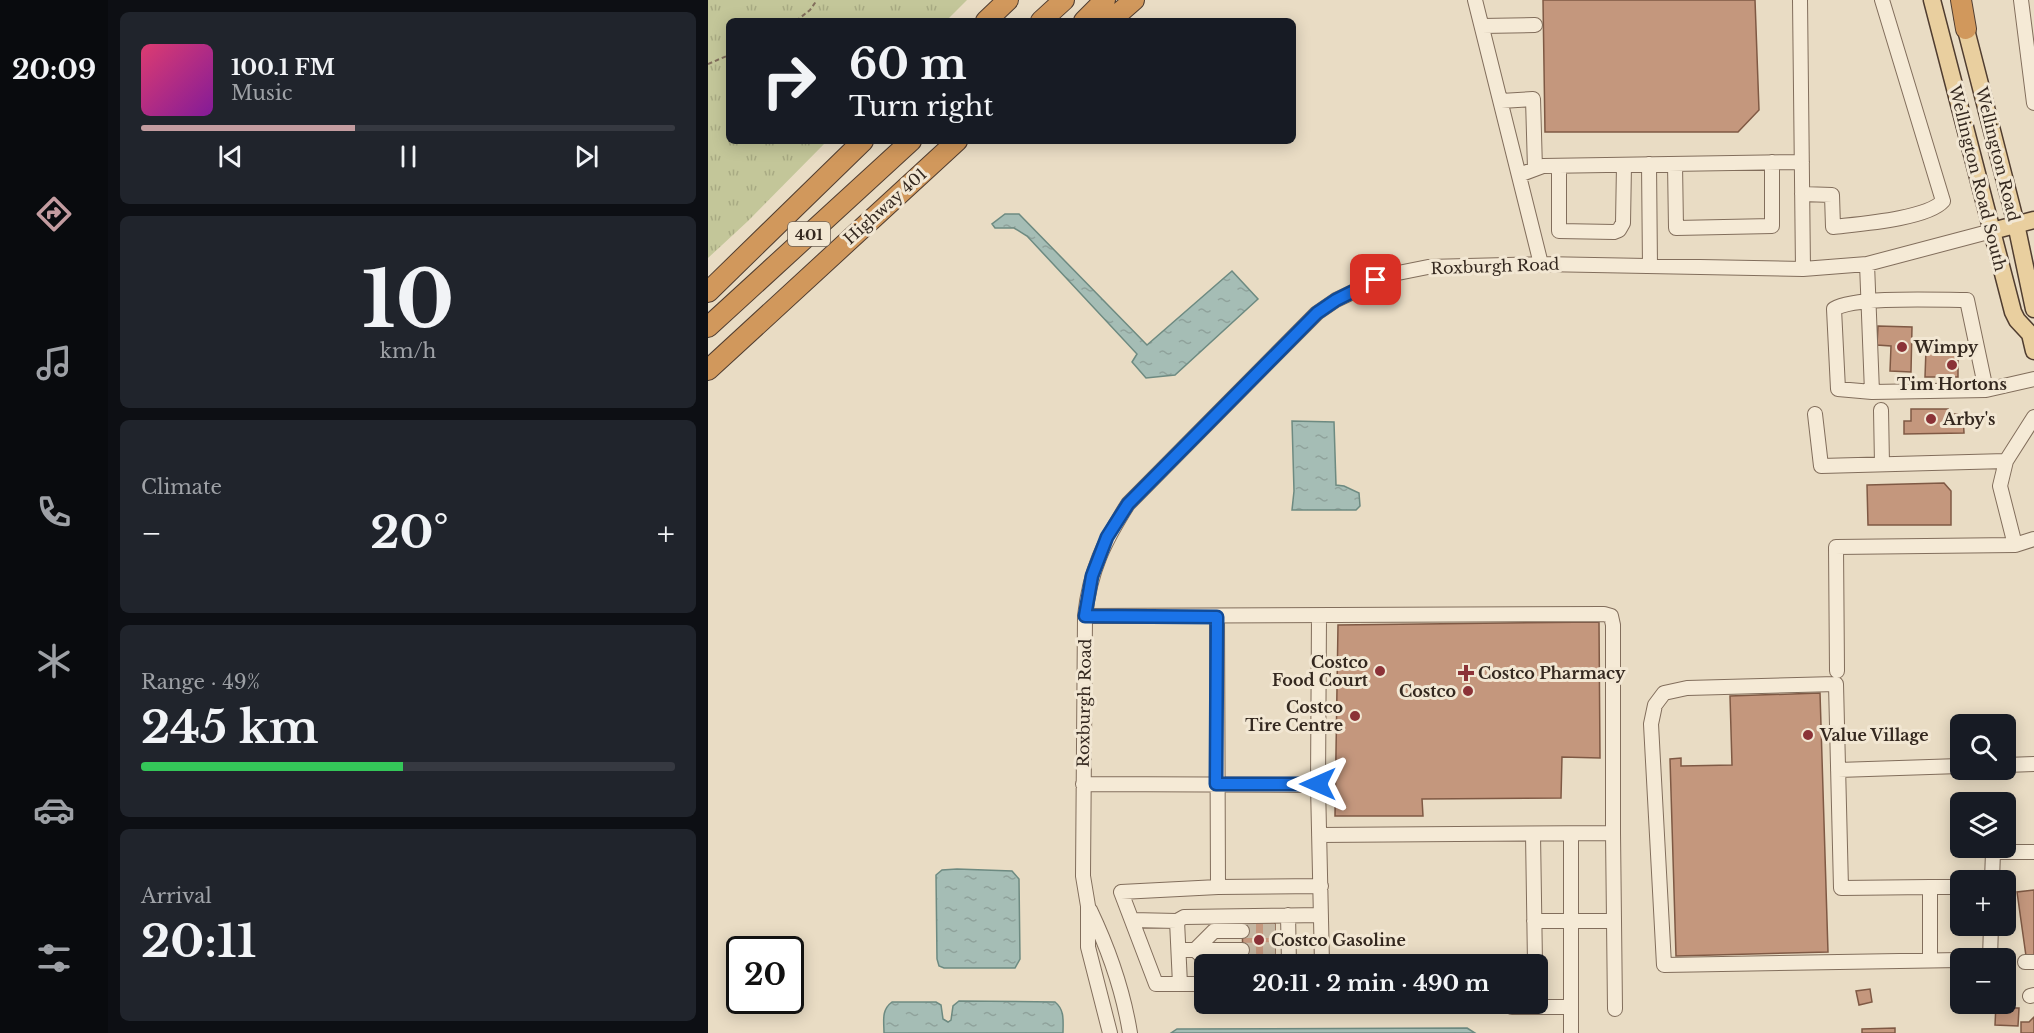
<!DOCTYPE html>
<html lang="en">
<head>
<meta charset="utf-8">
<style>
  body { margin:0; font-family:"Libre Baskerville",serif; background:#20242c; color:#f1f3f6; height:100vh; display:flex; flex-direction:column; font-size:22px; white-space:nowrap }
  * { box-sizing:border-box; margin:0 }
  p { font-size:20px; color:#9ea1a6 }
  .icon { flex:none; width:33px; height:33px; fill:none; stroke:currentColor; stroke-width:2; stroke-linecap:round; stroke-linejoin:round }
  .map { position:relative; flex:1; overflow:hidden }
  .panel { display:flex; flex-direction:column; gap:12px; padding:12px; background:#0d0f14; width:600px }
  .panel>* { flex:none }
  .hud { position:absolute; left:18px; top:18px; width:570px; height:126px; border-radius:9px; box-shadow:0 3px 15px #0003; background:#171b24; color:#f1f3f6; overflow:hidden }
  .buttons { position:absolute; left:1242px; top:714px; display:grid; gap:12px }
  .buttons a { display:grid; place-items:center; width:66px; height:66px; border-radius:9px; background:#171b24; box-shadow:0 3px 15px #0003; font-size:30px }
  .speed { position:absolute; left:18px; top:936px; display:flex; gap:12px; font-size:30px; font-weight:700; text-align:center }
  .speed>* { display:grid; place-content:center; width:78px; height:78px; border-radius:50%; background:#171b24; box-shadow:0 3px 15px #0003; line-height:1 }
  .speed .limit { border:3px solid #111; border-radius:9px; background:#fff; color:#111 }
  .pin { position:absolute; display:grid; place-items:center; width:51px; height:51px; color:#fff; margin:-26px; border-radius:12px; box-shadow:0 3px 9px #0006 }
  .me { position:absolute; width:66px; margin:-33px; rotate:270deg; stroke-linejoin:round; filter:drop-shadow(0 0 4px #0008) }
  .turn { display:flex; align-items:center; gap:21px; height:126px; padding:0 24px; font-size:27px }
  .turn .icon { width:78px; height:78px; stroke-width:2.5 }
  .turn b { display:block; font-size:42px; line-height:51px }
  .big { font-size:45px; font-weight:700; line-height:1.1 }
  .panel .tile { flex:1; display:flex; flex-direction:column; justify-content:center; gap:9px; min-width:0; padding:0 21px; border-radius:9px; background:#20242c }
  .panel .dial { align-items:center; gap:0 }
  .dial b { font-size:78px; line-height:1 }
  .song { display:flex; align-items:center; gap:18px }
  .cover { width:72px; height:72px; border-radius:9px; background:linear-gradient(135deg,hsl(340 70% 55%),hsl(290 70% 35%)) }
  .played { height:6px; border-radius:3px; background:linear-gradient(90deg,#c39ca0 40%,#363941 40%) }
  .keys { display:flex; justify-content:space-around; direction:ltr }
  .heat { display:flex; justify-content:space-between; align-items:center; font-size:33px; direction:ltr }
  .charge { height:9px; border-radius:4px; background:linear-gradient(90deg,#34c759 49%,#363941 0) }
  .trip { position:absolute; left:486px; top:954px; width:354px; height:60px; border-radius:9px; background:#171b24; box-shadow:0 3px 15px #0003; font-weight:700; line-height:60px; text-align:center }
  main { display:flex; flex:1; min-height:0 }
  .menu { display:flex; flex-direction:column; width:108px; justify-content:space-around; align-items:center; background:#090b0e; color:#9ea1a6 }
  .menu .icon { width:42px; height:42px }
  .menu .current { color:#c39ca0 }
  .menu b { font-size:27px; color:#f1f3f6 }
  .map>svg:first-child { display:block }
  .grass { fill:url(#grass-tufts) }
  .water { fill:url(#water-ripples); stroke:#6d8a81; stroke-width:1.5 }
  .building { fill:#c4977d; stroke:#7f5944; stroke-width:1.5 }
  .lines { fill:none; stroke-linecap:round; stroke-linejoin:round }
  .minor-tunnel { stroke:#c5b8a3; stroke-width:14; stroke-dasharray:14 7; stroke-linecap:butt }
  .minor-casing { stroke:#826e5c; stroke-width:16 }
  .major-casing { stroke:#503d30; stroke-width:19 }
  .highway-casing { stroke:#503d30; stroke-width:22 }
  .path { stroke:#826e5c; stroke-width:2; stroke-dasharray:4.5 3; stroke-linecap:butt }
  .minor { stroke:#f5ead6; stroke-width:14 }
  .major { stroke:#e9cf9f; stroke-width:16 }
  .highway { stroke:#d1985c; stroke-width:20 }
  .route-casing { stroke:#114b97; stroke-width:15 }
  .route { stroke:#1a73e8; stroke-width:10 }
  .poi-dot { fill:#8b3237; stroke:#f2e7d3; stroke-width:2 }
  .labels { text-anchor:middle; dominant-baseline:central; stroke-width:6; stroke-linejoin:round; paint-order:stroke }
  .shield { fill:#f2e7d3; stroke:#6d6155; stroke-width:1.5 }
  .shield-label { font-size:15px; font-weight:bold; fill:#34281f }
  .street-label { font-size:16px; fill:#34281f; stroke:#f2e7d3 }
  .poi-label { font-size:16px; font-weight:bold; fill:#34281f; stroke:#f2e7d3; text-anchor:start }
</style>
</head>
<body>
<main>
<nav class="menu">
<b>20:09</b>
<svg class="icon current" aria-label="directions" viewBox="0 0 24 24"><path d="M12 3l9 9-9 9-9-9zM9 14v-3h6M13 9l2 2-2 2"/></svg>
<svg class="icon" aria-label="music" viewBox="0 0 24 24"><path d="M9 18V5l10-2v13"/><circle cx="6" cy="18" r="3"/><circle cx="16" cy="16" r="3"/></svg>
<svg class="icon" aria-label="phone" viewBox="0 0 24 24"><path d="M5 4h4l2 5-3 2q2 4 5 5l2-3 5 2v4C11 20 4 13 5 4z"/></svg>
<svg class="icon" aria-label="climate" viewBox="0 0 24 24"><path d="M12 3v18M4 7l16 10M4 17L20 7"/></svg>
<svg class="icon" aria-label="car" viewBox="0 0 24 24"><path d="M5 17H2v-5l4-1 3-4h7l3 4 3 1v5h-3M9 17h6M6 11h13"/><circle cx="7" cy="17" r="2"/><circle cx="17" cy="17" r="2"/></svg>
<svg class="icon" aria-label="filters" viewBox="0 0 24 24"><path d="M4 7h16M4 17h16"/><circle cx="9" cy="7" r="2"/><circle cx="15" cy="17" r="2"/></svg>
</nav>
<section class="panel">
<div class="tile">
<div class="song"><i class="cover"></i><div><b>100.1 FM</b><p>Music</p></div></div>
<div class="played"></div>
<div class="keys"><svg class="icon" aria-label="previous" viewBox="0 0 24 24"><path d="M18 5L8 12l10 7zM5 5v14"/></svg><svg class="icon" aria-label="pause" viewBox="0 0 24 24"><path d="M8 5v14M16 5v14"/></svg><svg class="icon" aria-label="next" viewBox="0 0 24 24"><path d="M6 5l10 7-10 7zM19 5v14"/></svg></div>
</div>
<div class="tile dial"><b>10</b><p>km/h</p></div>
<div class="tile"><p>Climate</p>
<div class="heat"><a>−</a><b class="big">20°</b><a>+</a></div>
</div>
<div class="tile"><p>Range · 49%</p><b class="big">245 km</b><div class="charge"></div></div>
<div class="tile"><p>Arrival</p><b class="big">20:11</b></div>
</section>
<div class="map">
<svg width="1326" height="1033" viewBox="0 0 1326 1033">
  <defs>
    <pattern id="grass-tufts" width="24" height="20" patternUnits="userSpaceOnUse" patternTransform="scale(1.5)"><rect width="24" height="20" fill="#c3c699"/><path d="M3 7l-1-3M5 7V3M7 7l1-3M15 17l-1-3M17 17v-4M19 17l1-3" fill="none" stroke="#a8aa83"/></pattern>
    <pattern id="water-ripples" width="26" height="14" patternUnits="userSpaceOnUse" patternTransform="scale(1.5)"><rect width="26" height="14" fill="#a5bdb5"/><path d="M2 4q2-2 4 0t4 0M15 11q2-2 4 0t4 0" fill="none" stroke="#8fa29b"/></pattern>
  </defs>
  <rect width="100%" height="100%" fill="#e9dcc4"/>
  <path class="grass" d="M0,0h259l-21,21h-217v120h98l-79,80 -40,37z"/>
  <path class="water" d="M297,214h14l128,131 85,-74 26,28 -83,76 -29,3 -14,-16 5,-8 -110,-118 -13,-8h-19l-3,-4z
    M584,421l42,1 2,63 8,1 15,7 1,13 -4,4h-64l2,-19z
    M249,869l55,2 7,8 1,80 -5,9h-71l-5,-2 -2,-7 -1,-84 6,-5z
    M251,1001l96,1c10,8 8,19 8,31h-179c0,-12 -3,-23 8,-31h44l5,3 2,14 5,3 3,-2 2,-14z
    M759,1028l8,5h-304l6,-4z"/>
  <path class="building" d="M835,0h212l4,110 -21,22h-193z
    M1170,326l34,1 -1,45 -21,-1 1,-25 -14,-1z
    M1218,349h32v28h-33z
    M1203,409h37v5h15l1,19 -60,1v-13h7z
    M1236,483l7,8v34h-83l-1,-40z
    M891,622l1,136 -38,-1 -1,41 -139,1 1,17h-88l3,-191z
    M1112,693l8,259 -152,4 -6,-197 11,-1v8l51,-1 -2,-69z
    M1326,890v65l-8,1 -9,-64z
    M534,917h33v47h-32z
    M1162,989l2,13 -13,3 -3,-14z
    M1298,993h6l-1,15h8l-1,18 -23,-1 1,-21h10z
    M1326,1017v16h-13v-11h8z
    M1187,1028v5h-33v-4z"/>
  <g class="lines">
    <path class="minor-tunnel" d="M534,931h33
      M534,950l33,-1"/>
    <g class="minor-casing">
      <path id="minor" d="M767,0l66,264
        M1092,0l3,269
        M1313,0l13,103
        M774,26l53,-1
        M793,101l32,-2 2,70
        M941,164l1,102
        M967,164l1,64 96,-2v-64
        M851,166v65l55,1 5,-2 4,-7 1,-58
        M811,175l24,-9 259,-4
        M1094,194l30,1 1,32c25,-3 94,-8 110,-26l-61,-201
        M1159,264l5,128
        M1278,390l-114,2 -34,-3 -4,-80c22,-13 104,-9 133,-9l19,90 48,-11
        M1173,410l1,54
        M1107,414l6,52 185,-5
        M1326,417l-28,44 -6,25 15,59 19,-6
        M377,616l519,-2 7,2 2,9v208
        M611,616l-1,169 4,179
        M509,617l1,270
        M1129,671l-1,-124 179,-2
        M1298,765l28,-1
        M1130,770l122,-4
        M375,784l235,1
        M825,834l2,130
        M863,834v199
        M611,835l294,-2 2,176
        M1284,880l1,-28h41
        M1222,887h30
        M382,910c19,40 33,80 40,123
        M580,915l1,49
        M424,920l45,1 7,-4 137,-2
        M469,921l3,63
        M826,921h80
        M471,950h63
        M1282,958l1,-32
        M1222,960v-73l-89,1 -5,-204 -149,4 -23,5 -9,12 -4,19 13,241 296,-5
        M1317,962h9
        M503,964l-16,-14 19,-19h28
        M496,984h-48l-35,-92 97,-5 103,-1
        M1322,996l4,-1
        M804,1007h59
        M402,1033l-22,-86v-41l-5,-30 2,-260c5,-46 19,-74 43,-112l189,-191 19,-13 40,-19 22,-8 30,-6 113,-3 262,5 64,-5 125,-33"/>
    </g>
    <g class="major-casing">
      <path id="major" d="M1224,0l81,312 4,8 13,14 4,17
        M1255,18l53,206 18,85
        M1284,231l42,-11"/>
    </g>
    <g class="highway-casing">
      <path id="highway" d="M1253,0l5,29
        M278,21l22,-21
        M333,21l23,-21
        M376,21l21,-21
        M402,21l24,-21
        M0,292l155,-151
        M0,327l203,-186
        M0,370l249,-229"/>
    </g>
    <path class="path" d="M88,21l14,-11 7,-10
      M0,64l21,-9"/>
    <use href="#minor" class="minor"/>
    <use href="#major" class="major"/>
    <use href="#highway" class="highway"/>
  </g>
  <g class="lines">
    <g class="route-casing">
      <path id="route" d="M610,784h-102l1,-167 -132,-1 7,-40 15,-39 21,-33 189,-191 19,-13 40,-20"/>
    </g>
    <use href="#route" class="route"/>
  </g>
  <g class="poi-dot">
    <circle cx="1194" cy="347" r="6"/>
    <circle cx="1244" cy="365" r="6"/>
    <circle cx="1223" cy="419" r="6"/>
    <circle cx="672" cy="671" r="6"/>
    <path d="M755 664h6v6h6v6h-6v6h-6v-6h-6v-6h6z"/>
    <circle cx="760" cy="691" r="6"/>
    <circle cx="647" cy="716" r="6"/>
    <circle cx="1100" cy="735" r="6"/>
    <circle cx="551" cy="940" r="6"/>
  </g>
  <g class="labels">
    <rect class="shield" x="80" y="222" width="42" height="24" rx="4.5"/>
    <g class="shield-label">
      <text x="101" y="234">401</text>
    </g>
    <g class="street-label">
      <text transform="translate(1290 154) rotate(76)">Wellington Road</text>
      <text transform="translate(1270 178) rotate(76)">Wellington Road South</text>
      <text transform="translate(177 206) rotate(-42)">Highway 401</text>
      <text transform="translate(787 266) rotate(-2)">Roxburgh Road</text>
      <text transform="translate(376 703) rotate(-89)">Roxburgh Road</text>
    </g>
    <g class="poi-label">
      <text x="1206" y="347">Wimpy</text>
      <text x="1244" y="384" text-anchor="middle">Tim Hortons</text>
      <text x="1235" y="419">Arby's</text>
      <text x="660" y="662" text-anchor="end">Costco<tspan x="660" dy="18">Food Court</tspan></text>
      <text x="770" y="673">Costco Pharmacy</text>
      <text x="748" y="691" text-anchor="end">Costco</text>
      <text x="635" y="707" text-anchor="end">Costco<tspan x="635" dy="18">Tire Centre</tspan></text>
      <text x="1112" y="735">Value Village</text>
      <text x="563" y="940">Costco Gasoline</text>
    </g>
  </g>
</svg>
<div class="buttons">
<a><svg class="icon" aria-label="search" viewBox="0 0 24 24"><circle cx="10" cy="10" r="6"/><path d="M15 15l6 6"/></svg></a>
<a><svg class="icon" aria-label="layers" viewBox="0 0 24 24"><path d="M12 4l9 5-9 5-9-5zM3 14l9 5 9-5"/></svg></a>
<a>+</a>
<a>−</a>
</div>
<div class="speed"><div class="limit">20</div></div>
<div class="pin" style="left:668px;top:280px;background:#d93025"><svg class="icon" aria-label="arrive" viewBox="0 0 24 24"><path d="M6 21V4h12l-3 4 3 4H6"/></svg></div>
<svg class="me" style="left:610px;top:784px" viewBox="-20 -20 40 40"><path d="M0-17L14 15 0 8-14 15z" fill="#1a73e8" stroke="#fff" stroke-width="4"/></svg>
<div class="trip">20:11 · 2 min · 490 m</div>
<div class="hud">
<div class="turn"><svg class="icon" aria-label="right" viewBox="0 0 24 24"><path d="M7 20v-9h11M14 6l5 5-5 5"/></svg><div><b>60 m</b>Turn right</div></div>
</div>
</div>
</main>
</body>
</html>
